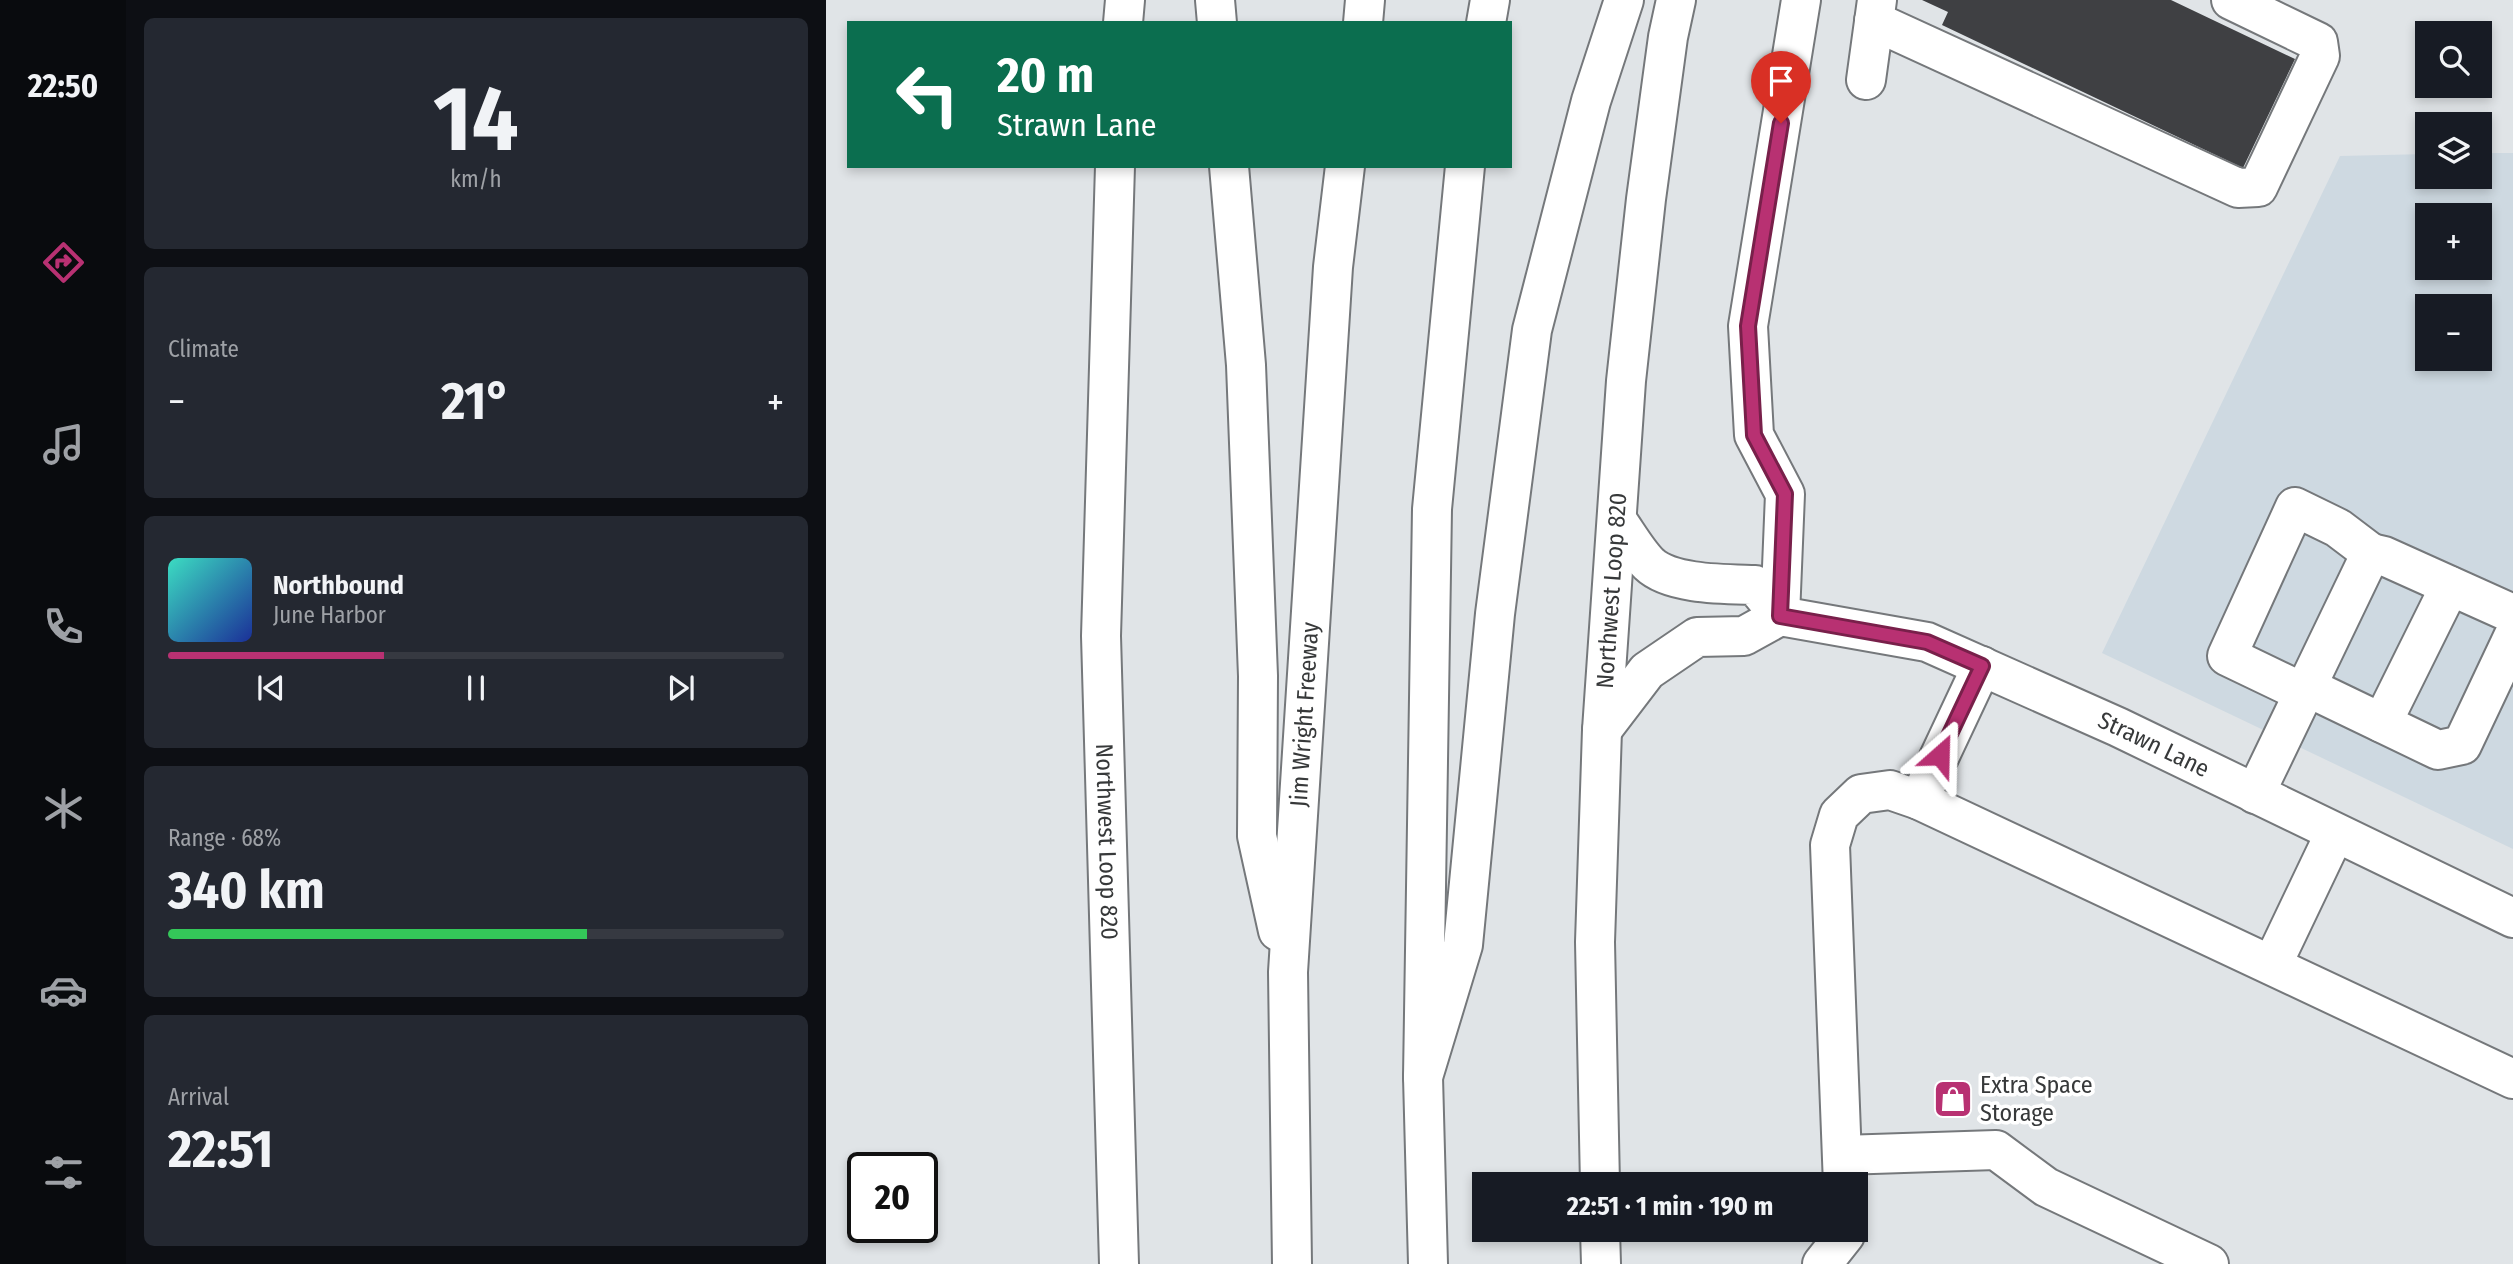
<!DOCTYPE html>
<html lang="en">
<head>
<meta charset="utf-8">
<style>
  body { margin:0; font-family:"Fira Sans Condensed",sans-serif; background:#242831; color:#f1f3f6; height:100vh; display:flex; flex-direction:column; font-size:26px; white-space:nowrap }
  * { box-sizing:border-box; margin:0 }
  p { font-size:23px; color:#9ea1a6 }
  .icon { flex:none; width:38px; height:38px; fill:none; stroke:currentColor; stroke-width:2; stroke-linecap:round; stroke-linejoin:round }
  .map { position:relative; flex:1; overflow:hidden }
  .drawer { display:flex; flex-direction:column; gap:18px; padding:18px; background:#0d0f14; width:700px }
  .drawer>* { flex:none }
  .banner { position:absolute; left:21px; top:21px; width:665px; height:147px; border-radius:0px; box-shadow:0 4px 10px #0003; background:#0b6e4f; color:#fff; overflow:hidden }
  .fabs { position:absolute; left:1589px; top:21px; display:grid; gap:14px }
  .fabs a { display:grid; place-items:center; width:77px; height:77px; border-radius:0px; background:#171b24; box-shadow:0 4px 10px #0003; font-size:35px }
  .speed { position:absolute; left:21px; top:1152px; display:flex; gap:14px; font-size:35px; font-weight:700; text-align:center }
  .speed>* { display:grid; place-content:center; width:91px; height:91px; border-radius:50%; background:#171b24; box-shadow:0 4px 10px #0003; line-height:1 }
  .speed .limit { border:4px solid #111; border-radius:10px; background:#fff; color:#111 }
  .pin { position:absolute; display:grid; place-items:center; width:60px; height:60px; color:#fff; margin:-72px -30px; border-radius:50% 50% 50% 0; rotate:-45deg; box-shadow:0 0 7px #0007 }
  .pin .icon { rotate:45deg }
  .me { position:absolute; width:77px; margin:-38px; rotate:25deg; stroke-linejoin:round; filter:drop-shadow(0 0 5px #0008) }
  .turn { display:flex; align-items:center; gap:24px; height:147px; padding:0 35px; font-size:32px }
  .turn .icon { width:91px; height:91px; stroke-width:2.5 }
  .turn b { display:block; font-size:49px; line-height:60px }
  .big { font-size:52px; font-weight:700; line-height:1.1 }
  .drawer .card { flex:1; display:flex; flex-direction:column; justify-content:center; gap:10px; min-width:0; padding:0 24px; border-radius:10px; background:#242831 }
  .drawer .dial { align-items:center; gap:0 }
  .dial b { font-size:91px; line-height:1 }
  .song { display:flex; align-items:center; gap:21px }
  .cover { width:84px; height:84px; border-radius:10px; background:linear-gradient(135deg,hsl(170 70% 55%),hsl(230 70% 35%)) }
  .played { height:7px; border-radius:4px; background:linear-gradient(90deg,#b83172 35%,#363941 35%) }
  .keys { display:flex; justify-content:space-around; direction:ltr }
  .heat { display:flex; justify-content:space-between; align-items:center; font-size:38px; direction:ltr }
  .charge { height:10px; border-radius:5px; background:linear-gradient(90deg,#34c759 68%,#363941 0) }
  .trip { position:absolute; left:646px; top:1172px; width:396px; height:70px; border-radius:0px; background:#171b24; box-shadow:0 4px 10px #0003; font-weight:700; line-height:70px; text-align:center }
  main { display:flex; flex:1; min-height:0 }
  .menu { display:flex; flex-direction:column; width:126px; justify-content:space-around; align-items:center; background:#090b0e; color:#9ea1a6 }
  .menu .icon { width:49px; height:49px }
  .menu .current { color:#b83172 }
  .menu b { font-size:32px; color:#f1f3f6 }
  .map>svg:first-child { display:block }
  .built { fill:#ced9e1; fill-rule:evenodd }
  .building { fill:#3f4043 }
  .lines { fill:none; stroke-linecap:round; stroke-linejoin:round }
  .minor-casing { stroke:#75787b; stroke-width:42 }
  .major-casing { stroke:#75787b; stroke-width:42 }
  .highway-casing { stroke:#75787b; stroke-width:42 }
  .minor { stroke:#fff; stroke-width:38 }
  .major { stroke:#fff; stroke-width:38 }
  .highway { stroke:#fff; stroke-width:38 }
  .route-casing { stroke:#78204a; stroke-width:18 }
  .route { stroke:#b83172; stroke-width:12 }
  .labels { text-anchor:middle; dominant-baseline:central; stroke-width:7; stroke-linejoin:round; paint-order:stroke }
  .street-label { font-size:24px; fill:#37393a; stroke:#fff }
  .poi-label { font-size:24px; fill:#37393a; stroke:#fff; text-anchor:start }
</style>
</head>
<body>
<main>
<nav class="menu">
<b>22:50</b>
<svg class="icon current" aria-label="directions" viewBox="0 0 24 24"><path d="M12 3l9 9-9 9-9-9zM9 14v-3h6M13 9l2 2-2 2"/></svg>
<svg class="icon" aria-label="music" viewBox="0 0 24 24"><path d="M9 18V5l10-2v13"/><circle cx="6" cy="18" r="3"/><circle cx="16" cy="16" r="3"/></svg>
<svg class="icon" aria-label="phone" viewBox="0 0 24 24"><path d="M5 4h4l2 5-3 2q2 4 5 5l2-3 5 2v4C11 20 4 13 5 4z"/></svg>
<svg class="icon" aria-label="climate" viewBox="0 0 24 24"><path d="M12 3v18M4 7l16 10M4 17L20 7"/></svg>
<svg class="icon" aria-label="car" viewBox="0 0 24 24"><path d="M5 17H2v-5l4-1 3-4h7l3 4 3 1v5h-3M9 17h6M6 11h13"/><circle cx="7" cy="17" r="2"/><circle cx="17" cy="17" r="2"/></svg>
<svg class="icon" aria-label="filters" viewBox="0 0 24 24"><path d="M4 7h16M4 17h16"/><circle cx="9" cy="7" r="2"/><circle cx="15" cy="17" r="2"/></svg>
</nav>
<section class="drawer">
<div class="card dial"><b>14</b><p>km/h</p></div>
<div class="card"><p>Climate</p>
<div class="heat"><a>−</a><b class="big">21°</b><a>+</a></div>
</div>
<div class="card">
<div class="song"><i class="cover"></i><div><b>Northbound</b><p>June Harbor</p></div></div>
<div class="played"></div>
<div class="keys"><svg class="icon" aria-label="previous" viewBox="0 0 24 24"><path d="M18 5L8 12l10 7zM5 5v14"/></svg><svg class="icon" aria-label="pause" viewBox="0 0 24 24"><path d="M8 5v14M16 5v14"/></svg><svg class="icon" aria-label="next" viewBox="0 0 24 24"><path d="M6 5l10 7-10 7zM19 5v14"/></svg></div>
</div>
<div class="card"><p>Range · 68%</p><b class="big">340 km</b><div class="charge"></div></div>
<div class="card"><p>Arrival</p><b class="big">22:51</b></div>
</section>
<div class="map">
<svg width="1687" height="1264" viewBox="0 0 1687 1264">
  <rect width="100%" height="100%" fill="#e0e4e7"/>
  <path class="built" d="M1654,153h33v696l-411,-196 238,-497 87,-2v23h53zM1601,215h53v53h-53zM1601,306h53v53h-53z"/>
  <path class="building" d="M1096,0h249l124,59 -52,109 -301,-143 6,-13z"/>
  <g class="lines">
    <g class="minor-casing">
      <g id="minor">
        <path d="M1048,21l364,167 20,-1 62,-131 -2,-14 -87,-42"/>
        <path d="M1040,80l11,-80"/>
        <path d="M791,520c10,14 20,32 32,44 22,21 77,20 106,21l25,31"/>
        <path d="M954,616l5,-122 -31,-59 -6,-109 53,-326"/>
        <path d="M1481,687l131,63 24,-5 51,-108"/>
        <path d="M1478,693l-77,-37 68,-149 43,21 33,25"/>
        <path d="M1556,723l68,-137"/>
        <path id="s1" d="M776,730l45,-59 50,-34 47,-1 36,-20 147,26 191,85 395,191"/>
        <path d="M1429,794l116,-241 13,3 129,58"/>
        <path d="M1093,800l594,279"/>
        <path d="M1446,965l63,-132"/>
        <path d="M1016,1155l154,-5 50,37 163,77"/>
        <path d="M1017,1185l-13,-340 9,-30 22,-21 29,-4 29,10 63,-134"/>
        <path d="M996,1264l23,-29v-5"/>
      </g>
    </g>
    <g class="major-casing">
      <g id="major">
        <path d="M297,23l2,-23"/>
        <path id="s2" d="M289,166l-14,470 18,628"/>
        <path id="s3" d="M774,1185l-5,-243 7,-212 24,-349 20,-182 22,-162 8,-37"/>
        <path d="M774,1230l1,34"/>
      </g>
    </g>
    <g class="highway-casing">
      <g id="highway">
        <path d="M389,0l2,23"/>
        <path d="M537,23l2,-23"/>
        <path d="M660,23l4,-23"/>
        <path d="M403,166l17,199 12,311 -1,160 21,95"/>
        <path d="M597,1077l40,-132 32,-331 37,-284 59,-229 33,-101"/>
        <path id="s4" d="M466,1264l-4,-292 45,-705 12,-101"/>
        <path d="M602,1264l-5,-187 9,-568 33,-343"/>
      </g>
    </g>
    <use href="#minor" class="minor"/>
    <use href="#major" class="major"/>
    <use href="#highway" class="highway"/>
  </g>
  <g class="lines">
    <g class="route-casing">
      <path id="route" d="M955,123l-33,203 6,109 31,59 -5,122 147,26 55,24 -42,89"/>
    </g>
    <use href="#route" class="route"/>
  </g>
  <defs>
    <g id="shop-square" transform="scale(2.0125)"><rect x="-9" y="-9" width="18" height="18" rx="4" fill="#b83172" stroke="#fff"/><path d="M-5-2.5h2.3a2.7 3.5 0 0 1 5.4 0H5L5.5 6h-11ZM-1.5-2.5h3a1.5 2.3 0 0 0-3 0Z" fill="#fff"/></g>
  </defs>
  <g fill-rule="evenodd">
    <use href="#shop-square" x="1127" y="1099"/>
  </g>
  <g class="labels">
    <g class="street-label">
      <text stroke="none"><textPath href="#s3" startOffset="595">Northwest Loop 820</textPath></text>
      <text stroke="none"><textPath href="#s4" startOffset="550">Jim Wright Freeway</textPath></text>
      <text stroke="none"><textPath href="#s1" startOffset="621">Strawn Lane</textPath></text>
      <text stroke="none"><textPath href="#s2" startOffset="676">Northwest Loop 820</textPath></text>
    </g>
    <g class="poi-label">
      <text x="1154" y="1085">Extra Space<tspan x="1154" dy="28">Storage</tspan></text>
    </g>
  </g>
</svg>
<div class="fabs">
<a><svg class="icon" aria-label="search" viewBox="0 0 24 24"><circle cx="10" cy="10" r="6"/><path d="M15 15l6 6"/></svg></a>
<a><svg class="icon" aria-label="layers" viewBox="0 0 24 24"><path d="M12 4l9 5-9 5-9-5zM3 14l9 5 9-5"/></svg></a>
<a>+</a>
<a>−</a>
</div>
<div class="speed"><div class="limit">20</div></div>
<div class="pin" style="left:955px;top:123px;background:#d93025"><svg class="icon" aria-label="arrive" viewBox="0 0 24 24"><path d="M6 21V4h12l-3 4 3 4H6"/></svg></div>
<svg class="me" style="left:1114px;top:755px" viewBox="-20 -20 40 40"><path d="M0-17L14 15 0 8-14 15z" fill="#b83172" stroke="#fff" stroke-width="4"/></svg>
<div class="trip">22:51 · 1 min · 190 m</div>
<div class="banner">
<div class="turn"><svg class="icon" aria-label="left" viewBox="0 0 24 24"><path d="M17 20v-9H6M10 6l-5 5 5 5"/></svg><div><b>20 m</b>Strawn Lane</div></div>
</div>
</div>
</main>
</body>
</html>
